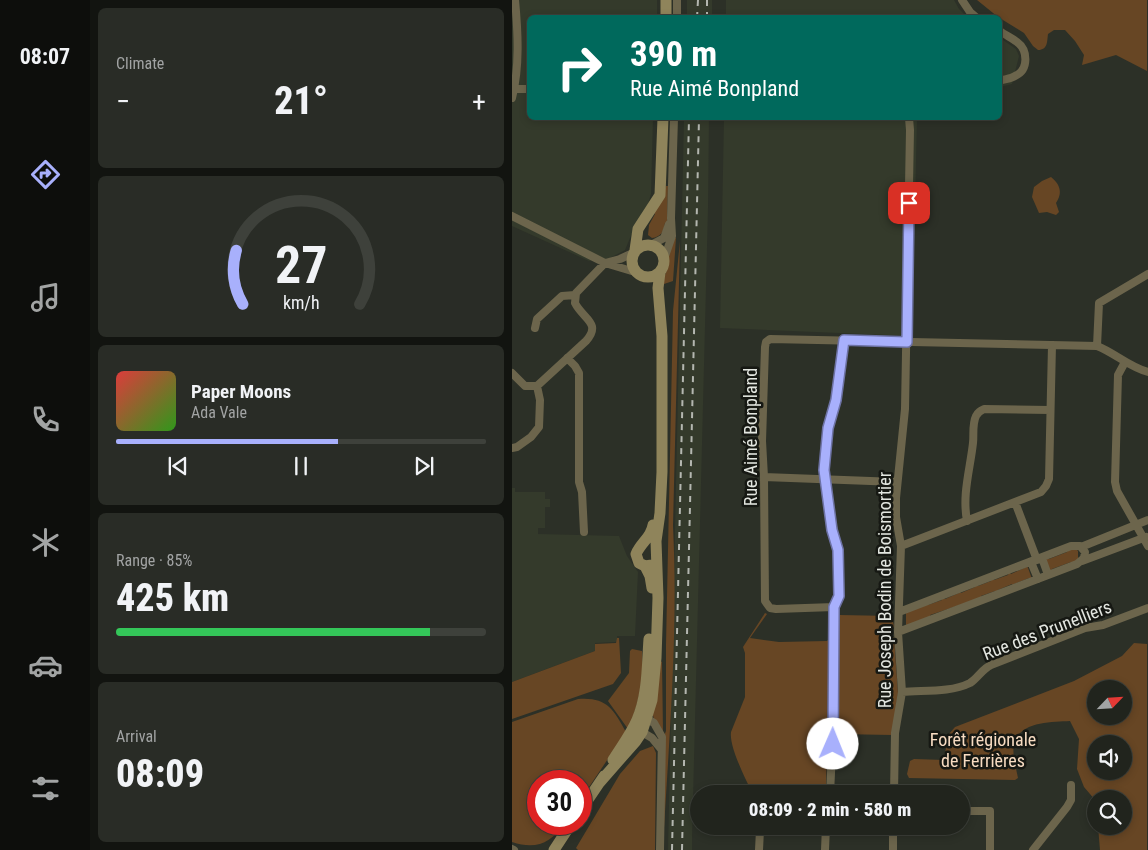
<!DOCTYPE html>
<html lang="en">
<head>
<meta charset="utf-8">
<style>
  body { margin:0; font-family:"Roboto Condensed",sans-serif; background:#292c26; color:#f1f3f6; height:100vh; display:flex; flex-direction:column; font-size:19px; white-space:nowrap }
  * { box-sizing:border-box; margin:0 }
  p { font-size:16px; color:#a2a4a4 }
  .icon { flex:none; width:28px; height:28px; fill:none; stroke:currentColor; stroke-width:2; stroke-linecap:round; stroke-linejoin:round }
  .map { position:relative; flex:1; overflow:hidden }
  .side { display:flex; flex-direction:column; gap:8px; padding:8px; background:#121410; width:422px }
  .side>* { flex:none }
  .hud { position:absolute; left:15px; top:15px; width:475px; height:105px; border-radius:8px; box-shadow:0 2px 8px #0003,0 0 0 1px #3e413b; background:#00695c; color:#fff; overflow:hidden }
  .needle { width:32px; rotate:65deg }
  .controls { position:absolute; left:575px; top:680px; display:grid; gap:10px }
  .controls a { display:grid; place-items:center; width:45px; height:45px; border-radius:50%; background:#21241d; box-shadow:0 2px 8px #0003,0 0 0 1px #3e413b; font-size:25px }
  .speed { position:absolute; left:15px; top:770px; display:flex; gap:10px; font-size:25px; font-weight:700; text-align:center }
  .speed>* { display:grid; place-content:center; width:65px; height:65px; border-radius:50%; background:#21241d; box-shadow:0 2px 8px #0003,0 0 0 1px #3e413b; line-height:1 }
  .speed .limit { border:8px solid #d22; background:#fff; color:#111 }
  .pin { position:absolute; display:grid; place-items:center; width:42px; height:42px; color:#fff; margin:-21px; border-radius:10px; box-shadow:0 2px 8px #0006 }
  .me { position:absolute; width:55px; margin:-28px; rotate:1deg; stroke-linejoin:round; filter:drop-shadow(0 0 4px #0008) }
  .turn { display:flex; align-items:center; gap:18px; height:105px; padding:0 20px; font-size:22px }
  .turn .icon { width:65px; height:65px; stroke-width:2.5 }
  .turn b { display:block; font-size:35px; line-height:42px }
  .big { font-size:38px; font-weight:800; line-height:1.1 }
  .side .tile { flex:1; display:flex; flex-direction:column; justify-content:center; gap:8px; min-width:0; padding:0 18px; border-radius:8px; background:#292c26 }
  .side .dial { align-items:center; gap:0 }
  .dial svg { height:130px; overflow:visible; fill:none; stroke:#3e413b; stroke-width:7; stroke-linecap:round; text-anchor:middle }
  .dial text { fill:#f1f3f6; stroke:none }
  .song { display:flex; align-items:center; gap:15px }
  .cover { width:60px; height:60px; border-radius:8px; background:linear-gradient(135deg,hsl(0 70% 55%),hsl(110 70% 35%)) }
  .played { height:5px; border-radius:2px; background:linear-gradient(90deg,#a8b0fc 60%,#3e413b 60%) }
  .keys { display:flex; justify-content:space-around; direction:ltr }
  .heat { display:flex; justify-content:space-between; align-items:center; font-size:28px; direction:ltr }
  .charge { height:8px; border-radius:4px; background:linear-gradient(90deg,#34c759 85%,#3e413b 0) }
  .trip { position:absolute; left:178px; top:785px; width:280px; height:50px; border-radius:25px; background:#21241d; box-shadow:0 2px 8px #0003,0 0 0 1px #3e413b; font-weight:800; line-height:50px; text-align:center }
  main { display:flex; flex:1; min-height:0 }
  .tab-bar { display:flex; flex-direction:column; width:90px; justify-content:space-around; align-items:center; background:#0d0e0c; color:#a2a4a4 }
  .tab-bar .icon { width:35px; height:35px }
  .tab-bar .active { color:#a8b0fc }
  .tab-bar b { font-size:22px; color:#f1f3f6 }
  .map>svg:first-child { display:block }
  .built { fill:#343a2b }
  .green { fill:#674624; fill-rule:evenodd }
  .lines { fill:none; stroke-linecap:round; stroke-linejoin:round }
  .minor { stroke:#6c654c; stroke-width:8 }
  .secondary { stroke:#8f845b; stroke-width:11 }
  .rail { stroke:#b4b7b0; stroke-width:2; stroke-dasharray:6 6; stroke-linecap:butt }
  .route-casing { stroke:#6d72a4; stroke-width:12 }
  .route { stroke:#a8b0fc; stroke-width:9 }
  .labels { text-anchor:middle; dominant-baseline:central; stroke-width:5; stroke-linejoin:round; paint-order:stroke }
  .street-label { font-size:18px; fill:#e3e6e0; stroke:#161813 }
  .park-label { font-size:18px; fill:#f8dcc2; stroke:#161813 }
</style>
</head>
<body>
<main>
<nav class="tab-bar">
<b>08:07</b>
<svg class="icon active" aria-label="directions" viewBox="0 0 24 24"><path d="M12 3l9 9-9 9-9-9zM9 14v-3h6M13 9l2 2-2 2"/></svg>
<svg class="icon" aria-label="music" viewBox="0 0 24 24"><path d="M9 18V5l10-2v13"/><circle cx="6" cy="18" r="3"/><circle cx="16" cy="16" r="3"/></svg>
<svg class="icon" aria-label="phone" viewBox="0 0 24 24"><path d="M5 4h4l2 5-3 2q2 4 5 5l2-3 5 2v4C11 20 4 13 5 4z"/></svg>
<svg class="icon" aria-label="climate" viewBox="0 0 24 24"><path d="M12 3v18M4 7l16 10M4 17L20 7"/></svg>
<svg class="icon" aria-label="car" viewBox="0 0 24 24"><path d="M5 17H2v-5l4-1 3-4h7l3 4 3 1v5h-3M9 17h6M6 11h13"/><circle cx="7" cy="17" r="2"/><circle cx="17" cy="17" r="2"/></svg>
<svg class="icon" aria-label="filters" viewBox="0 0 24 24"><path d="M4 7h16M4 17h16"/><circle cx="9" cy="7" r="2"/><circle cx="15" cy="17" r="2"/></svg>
</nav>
<section class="side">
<div class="tile"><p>Climate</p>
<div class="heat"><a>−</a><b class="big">21°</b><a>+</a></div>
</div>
<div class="tile dial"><svg viewBox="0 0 100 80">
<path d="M14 69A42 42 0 1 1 86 69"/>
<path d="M14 69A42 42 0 0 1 10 36" stroke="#a8b0fc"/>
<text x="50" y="56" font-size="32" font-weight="700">27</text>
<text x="50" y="72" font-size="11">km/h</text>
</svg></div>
<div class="tile">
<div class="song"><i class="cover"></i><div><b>Paper Moons</b><p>Ada Vale</p></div></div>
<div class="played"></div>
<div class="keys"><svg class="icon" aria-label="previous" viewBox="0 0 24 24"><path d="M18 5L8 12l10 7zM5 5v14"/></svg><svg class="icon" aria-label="pause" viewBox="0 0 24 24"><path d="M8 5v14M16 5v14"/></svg><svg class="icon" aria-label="next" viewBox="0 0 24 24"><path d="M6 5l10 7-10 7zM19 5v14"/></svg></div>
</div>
<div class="tile"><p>Range · 85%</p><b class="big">425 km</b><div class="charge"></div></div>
<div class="tile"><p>Arrival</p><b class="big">08:09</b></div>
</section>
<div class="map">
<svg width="636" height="850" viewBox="0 0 636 850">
  <rect width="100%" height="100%" fill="#2c3027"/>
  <path class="built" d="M0,0h145v17l-127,1v100h123l-2,76 -3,10 -13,22 -10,24 -15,8 -21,3 -77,-35z
    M175,0h25v17h-25z
    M214,0h228l5,9 8,8h-241z
    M488,38l16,11 3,7 -7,28 -12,3z
    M172,118h25l-1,90 -16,631v11h-24z
    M212,118h193l-5,218 -192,-8z
    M0,488h3v4h30v7h5v8h-5v21h-7v6l81,2 8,20 11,16 -3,64h-18l1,5 -3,1 -20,1v8l-83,31z"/>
  <path class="green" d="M465,0h170v71l-31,-16 -34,10 2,-10 -9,-14 -10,-11h-11l-6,4c-1,7 0,16 -10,16l-5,-4 -9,-13 -26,-16z
    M539,177c9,7 12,16 5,26l3,9 -3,3 -9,-3 -8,1 -7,-16 2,-10 8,-6z
    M154,186h2l-1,37h-2c-1,8 -4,14 -13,15l-4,-3 1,-10 6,-11 -1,-1z
    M162,237l2,1 -3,43 -12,4 7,-18 1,-13z
    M168,241l-7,285c5,101 -3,202 -9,302v-92l2,-5v-86l7,-334z
    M556,549h8l2,2v9l-5,3 -2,-1 -19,7 -2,3 -5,-14 4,1 18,-7z
    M515,565l5,14 -3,-1 -15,6 -1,2 -1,-2 -14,6 -1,2 -2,-1 -14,5v2l-51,17 1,3 -25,8v-14l20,-8 2,1 14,-5v-3l3,2 14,-6v-2l2,2 14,-6 1,-3 2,2 13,-5 1,-3 2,2 14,-5 1,-3 2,2 13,-6z
    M253,613l2,1 -17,24 29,4 48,-1 2,-2 -3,149 -71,3v3h-2c-7,-14 -24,-47 -22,-62l14,-35v-44l-2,-6z
    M327,615l53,1 2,11 -2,1v9h2l4,56 -6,42 -55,-1z
    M105,638h2l2,35 -8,11 -101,35v-37l83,-31v-7l21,-1z
    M622,643l13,1v206h-47l-2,-24h25v-27h-27v2l-12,-14 -7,-18 2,-30 -9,-18c-17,1 -45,0 -54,18 -6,10 0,28 2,39l-3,2 -106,-2 -2,-4 3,-13 4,-2 30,1 4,-25 7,-8 119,-46 48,-25zM584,689h27v27h-27zM584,744h27v27h-27z
    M120,649l10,2c2,27 -3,53 -14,78l-20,-28 21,-28 1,-22z
    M146,660l4,2 1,70 -9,-13 -2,-7z
    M66,699c28,-2 35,9 48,33l-45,67v-18h-43v43h26c-13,19 -28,26 -52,18v-120z
    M141,746l3,7 -1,97h-77l-2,-2 44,-74 20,-23z"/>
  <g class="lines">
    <path class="minor" d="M450,0l8,12 7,6
      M165,18v-18
      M488,31c5,4 12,7 17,11 11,8 12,28 -2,34 -4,3 -11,3 -15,5
      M2,89h16
      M0,98c8,-32 6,-66 3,-98
      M0,216l93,47 30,9
      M139,245l13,-7 5,-14
      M152,259l8,-23 -1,-18 3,-100
      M23,328l2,-9 25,-23 13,-1
      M585,346l2,-43 49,-29
      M55,358l8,8 4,7v109l3,10 2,40
      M613,362l-7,13 -3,107 2,9 31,55
      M0,373l13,13h12l49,-45c16,-18 -3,-22 -11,-38l1,-10 29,-30 15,-4 13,-6
      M0,448l5,-1 14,-10 8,-10 1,-27 -3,-14
      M252,477l133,5
      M503,502l22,58
      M455,521c-5,-27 3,-51 6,-78 1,-8 -1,-19 3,-27 2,-4 4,-5 8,-7l66,1
      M389,546l140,-54 5,-6 3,-7 3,-134
      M569,547l67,-27
      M530,558l6,17
      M570,561l64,-24
      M519,562l7,17
      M322,607l-58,2 -6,-1 -5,-7 -1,-124 -2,-36 3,-94 1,-5 4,-3 327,7c18,7 32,21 51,26
      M386,632l179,-68 7,-6 1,-6 -5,-6h-9l-172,66
      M390,692c21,-2 48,1 68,-9 8,-5 12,-14 21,-18l94,-37 18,-3 45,-17
      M134,718l8,5 8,14 -2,113
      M130,732l10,6 9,11
      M318,794l3,-63 1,-124c15,-28 -7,-101 -10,-135 -1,-25 7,-48 12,-72 4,-20 6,-40 9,-60
      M382,794l1,-61 7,-41 -4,-60 3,-86 -5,-29v-19l9,-89 5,-279 -1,-12
      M449,811h29v39
      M0,849l2,1
      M247,850l1,-20 4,-4
      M313,850l1,-24
      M381,850v-24
      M521,850l34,-43 4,-7v-15"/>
    <path class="secondary" d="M154,18v-18
      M120 261a16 16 0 1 1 32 0a16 16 0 1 1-32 0Z
      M123,250l3,-21 22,-34 3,-77
      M140,565l-7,1 -6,-3 -3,-9c5,-12 15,-16 17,-29
      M133,566l5,10 2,12
      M101,760c8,-13 18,-26 24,-40 11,-26 10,-54 12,-81
      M88,782l36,-41 6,-9 10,-32 4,-42 2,-60 -2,-57 4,-28 2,-41v-136l-4,-48 2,-16
      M69,810l23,-34
      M42,850l17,-26"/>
    <path class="rail" d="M185,18l1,-18
      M195,18v-18
      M160,850l17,-732
      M170,850l17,-732"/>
  </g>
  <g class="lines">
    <g class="route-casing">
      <path id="route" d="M321,744l1,-137 5,-11 -1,-46 -6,-20 -8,-60 4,-42 8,-28 8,-60 63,2 2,-139"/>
    </g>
    <use href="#route" class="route"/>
  </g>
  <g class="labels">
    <g class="street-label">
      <text transform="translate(238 437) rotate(-90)">Rue Aimé Bonpland</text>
      <text transform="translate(372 590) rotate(-90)">Rue Joseph Bodin de Boismortier</text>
      <text transform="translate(535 630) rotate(-21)">Rue des Prunelliers</text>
    </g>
    <g class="park-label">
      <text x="471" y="739">Forêt régionale<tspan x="471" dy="21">de Ferrières</tspan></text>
    </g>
  </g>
</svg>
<div class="controls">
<a><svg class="needle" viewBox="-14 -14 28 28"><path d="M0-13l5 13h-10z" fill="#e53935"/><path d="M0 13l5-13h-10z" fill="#a2a4a4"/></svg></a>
<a><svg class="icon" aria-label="sound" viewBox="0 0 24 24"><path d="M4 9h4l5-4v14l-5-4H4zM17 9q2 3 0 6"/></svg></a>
<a><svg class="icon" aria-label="search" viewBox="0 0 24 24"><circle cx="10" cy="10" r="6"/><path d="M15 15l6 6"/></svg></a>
</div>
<div class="speed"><div class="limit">30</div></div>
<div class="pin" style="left:397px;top:203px;background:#d93025"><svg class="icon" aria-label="arrive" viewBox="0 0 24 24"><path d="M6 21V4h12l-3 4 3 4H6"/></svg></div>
<svg class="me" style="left:321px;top:744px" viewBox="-20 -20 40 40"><circle r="19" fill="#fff"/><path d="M0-13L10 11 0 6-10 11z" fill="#a8b0fc"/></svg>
<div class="trip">08:09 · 2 min · 580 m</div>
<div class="hud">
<div class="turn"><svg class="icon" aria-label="right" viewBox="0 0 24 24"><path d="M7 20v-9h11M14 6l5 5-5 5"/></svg><div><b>390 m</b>Rue Aimé Bonpland</div></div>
</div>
</div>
</main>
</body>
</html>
